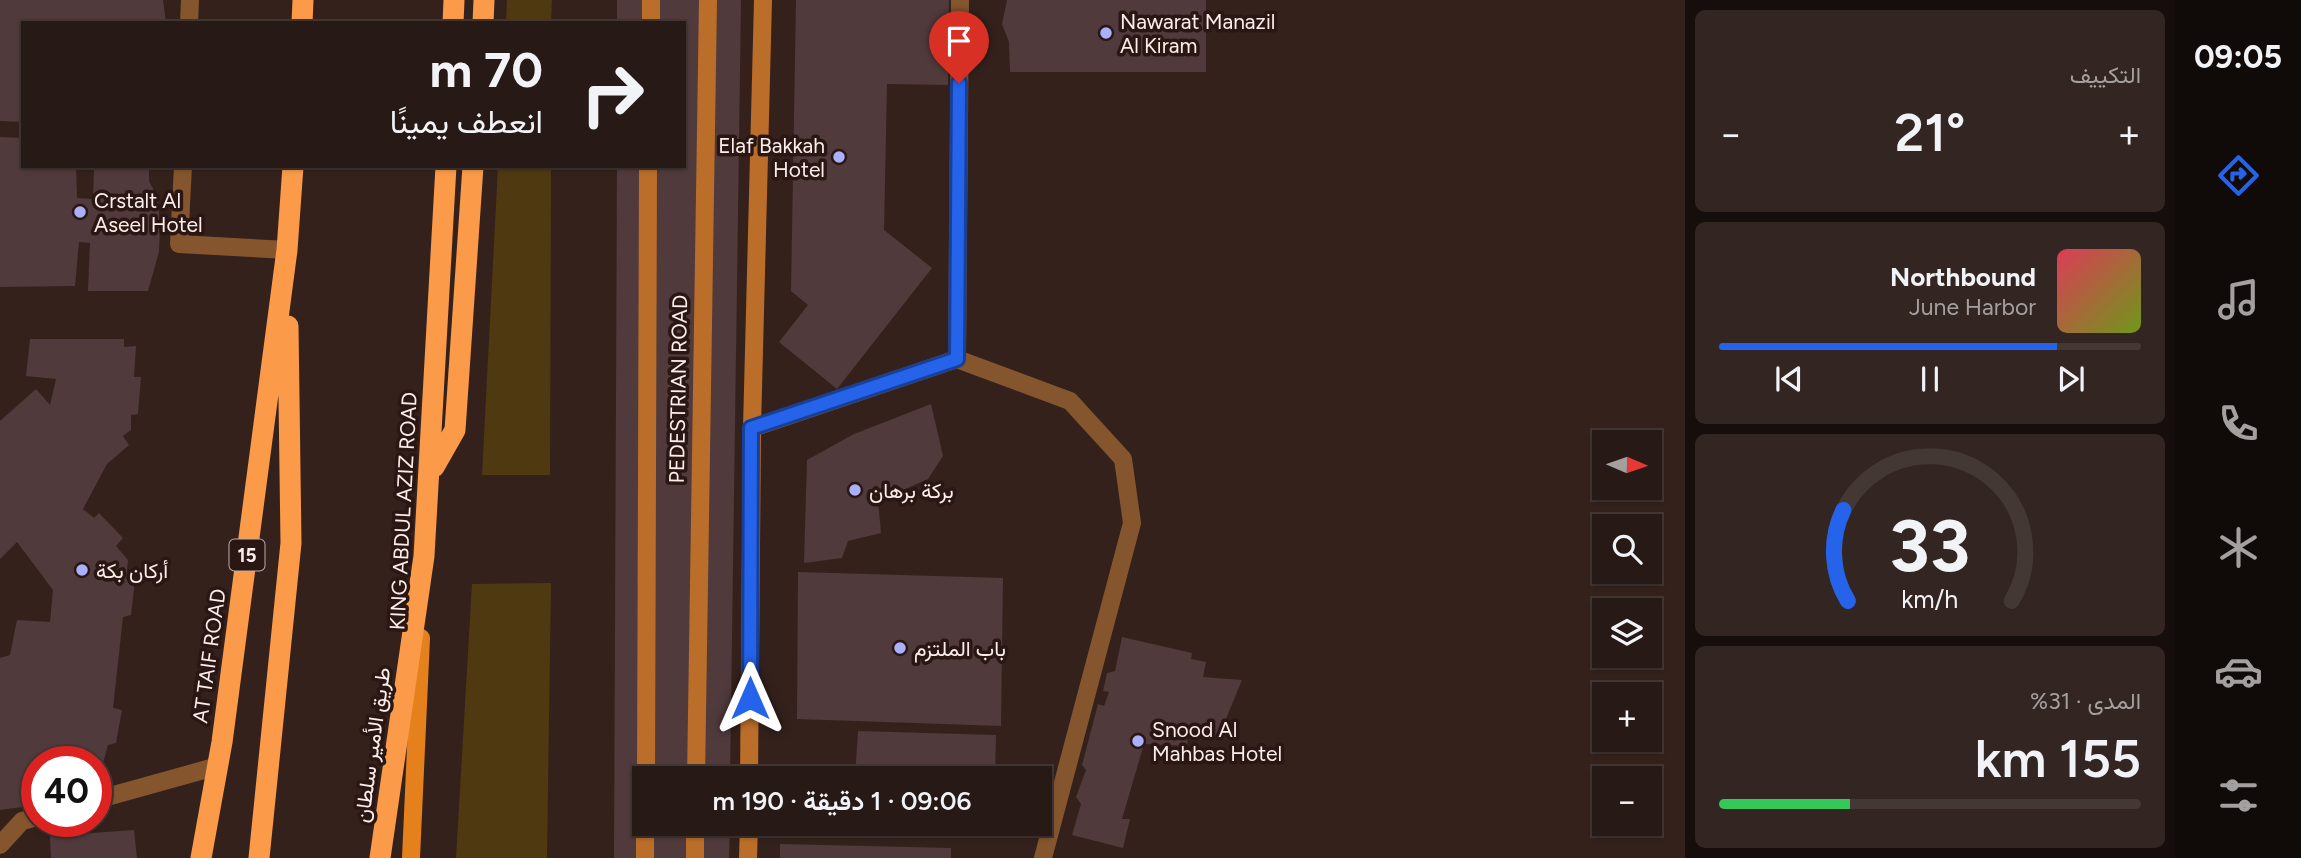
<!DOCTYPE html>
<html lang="ar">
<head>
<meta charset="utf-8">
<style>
  body { margin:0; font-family:Figtree,Vazirmatn,sans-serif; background:#332622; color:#f1f3f6; direction:rtl; height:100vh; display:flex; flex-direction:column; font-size:26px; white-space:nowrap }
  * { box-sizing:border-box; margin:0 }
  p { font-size:23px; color:#a4a0a0 }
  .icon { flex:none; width:38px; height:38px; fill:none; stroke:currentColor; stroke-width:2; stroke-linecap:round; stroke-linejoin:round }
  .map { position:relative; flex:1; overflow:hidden; direction:ltr }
  .side { display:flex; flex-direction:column; gap:10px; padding:10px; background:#150e0c; width:490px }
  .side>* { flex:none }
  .guide { position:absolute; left:21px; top:21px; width:665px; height:147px; border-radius:0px; box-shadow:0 2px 5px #0004,0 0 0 2px #433834; direction:rtl; background:#271915; color:#f1f3f6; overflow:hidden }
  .needle { width:46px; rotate:92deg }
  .tools { position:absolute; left:1592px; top:430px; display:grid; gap:14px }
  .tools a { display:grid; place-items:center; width:70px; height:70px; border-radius:0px; background:#271915; box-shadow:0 2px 5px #0004,0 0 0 2px #433834; font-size:35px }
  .speed { position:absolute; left:21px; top:746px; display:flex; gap:14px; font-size:35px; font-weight:700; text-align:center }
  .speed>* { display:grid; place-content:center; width:91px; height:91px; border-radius:50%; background:#271915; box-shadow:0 2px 5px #0004,0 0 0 2px #433834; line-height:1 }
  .speed .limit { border:10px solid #d22; background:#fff; color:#111 }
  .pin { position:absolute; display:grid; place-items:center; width:60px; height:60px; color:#fff; margin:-72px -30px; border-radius:50% 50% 50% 0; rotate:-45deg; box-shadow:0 0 7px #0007 }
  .pin .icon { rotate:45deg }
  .me { position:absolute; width:77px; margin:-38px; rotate:0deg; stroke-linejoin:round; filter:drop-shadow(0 0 5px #0008) }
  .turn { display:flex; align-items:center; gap:24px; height:147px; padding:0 28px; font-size:32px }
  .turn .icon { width:91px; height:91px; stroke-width:2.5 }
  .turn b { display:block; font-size:49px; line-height:60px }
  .big { font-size:52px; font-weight:600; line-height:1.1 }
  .side .card { flex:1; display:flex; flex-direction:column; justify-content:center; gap:10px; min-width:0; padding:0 24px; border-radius:10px; background:#332622 }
  .side .dial { align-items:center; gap:0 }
  .dial svg { height:182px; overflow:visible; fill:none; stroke:#433834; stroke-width:7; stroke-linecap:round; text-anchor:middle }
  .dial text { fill:#f1f3f6; stroke:none }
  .song { display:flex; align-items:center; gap:21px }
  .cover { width:84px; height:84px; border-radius:10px; background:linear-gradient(135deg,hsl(350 70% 55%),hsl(80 70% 35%)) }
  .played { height:7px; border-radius:4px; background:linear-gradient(90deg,#2563eb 80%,#433834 80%) }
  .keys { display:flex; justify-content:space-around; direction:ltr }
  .heat { display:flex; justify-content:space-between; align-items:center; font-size:38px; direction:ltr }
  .charge { height:10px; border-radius:5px; background:linear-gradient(90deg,#34c759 31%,#433834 0) }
  .trip { position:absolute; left:632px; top:766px; width:420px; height:70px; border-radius:0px; background:#271915; box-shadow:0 2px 5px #0004,0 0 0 2px #433834; font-weight:600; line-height:70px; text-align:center; direction:rtl }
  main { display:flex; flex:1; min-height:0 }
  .tabs { display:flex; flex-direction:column; width:126px; justify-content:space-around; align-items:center; background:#100a08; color:#a4a0a0 }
  .tabs .icon { width:49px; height:49px }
  .tabs .current { color:#2563eb }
  .tabs b { font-size:32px; color:#f1f3f6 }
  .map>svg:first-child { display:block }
  .green { fill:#4e3910 }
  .building { fill:#503a3c }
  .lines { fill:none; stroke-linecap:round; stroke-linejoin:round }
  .street { stroke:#85562e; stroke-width:18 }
  .secondary { stroke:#bb6e29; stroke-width:18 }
  .primary { stroke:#e4811c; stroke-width:18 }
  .highway { stroke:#fb9b49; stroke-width:21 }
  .route-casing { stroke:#184099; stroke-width:18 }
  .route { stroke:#2563eb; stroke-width:12 }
  .poi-dot { fill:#aab0fb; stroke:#2a1713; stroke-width:2.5 }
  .labels { text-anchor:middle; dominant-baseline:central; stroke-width:7; stroke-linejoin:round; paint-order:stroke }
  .shield { fill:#2a1713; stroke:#bcadaa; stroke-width:2 }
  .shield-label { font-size:19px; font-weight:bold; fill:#fbedea }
  .poi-label { font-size:21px; fill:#fbedea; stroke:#2a1713; text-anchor:start }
  .street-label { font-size:21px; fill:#fbedea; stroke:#2a1713 }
</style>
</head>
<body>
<main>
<nav class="tabs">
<b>09:05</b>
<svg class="icon current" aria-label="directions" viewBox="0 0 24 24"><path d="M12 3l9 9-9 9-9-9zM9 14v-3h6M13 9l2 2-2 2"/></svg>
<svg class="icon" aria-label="music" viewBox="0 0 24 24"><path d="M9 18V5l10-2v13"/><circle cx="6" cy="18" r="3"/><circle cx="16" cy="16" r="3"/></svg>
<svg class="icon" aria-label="phone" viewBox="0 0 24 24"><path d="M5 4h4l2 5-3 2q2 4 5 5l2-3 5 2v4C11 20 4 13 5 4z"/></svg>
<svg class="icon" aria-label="climate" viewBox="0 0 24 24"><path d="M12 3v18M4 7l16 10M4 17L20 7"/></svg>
<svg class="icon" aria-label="car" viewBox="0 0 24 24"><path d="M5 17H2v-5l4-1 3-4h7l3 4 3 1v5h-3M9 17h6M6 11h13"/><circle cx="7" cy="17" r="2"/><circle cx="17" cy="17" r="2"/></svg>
<svg class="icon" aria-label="filters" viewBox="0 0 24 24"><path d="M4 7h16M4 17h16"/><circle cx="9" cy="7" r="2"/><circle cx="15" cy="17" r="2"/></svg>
</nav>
<section class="side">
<div class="card"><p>التكييف</p>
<div class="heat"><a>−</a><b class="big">21°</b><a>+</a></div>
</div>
<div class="card">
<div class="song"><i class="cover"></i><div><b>Northbound</b><p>June Harbor</p></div></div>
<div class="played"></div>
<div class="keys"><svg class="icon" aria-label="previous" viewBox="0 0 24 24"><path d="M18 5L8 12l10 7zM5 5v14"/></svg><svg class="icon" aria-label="pause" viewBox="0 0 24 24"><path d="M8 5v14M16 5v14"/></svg><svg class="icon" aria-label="next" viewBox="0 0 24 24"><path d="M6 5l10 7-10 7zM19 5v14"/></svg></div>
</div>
<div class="card dial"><svg viewBox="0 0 100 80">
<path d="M14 69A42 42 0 1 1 86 69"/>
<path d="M14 69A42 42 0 0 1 12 29" stroke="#2563eb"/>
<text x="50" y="56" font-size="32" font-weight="700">33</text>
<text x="50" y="72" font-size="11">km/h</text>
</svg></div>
<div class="card"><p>المدى · 31%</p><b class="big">155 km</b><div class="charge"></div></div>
</section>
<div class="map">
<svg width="1685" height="858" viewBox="0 0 1685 858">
  <rect width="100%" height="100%" fill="#34211c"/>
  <path class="green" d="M507,0h45l-1,23h-45z
    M498,166h53l-1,309h-68z
    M551,583l-4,275h-91l16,-274z"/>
  <path class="building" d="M0,0h163l3,23h-143v99l-23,-1z
    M617,0h124l-11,779h-86v45h86l-1,34h-115l3,-692h67v-143h-67z
    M796,0h153l-1,85 -61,-1 -3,146 48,38 -95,121 -58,-47 29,-37 -17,-14z
    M1007,0h199v72h-196l-1,-30 -7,-18z
    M0,137l23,1v28h53l1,32 16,1 1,-33h55v15l9,17 2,28 -1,26 -11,39h-60l2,-48 -11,-1 -4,44 -75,1z
    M30,339h94v8l12,-1 -2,31h7l-3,37 -7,1v15l-8,6 6,9 -22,19 -24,45 11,9 5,-5 24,25 -7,8 12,14 -2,19 9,1 -4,35 -8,2 -10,91 9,2 -6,33 -8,2 -8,29 -4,4v-17h-59v44l-37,5v-152l10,-3 7,-35 33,2 3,-32 -36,-48 -17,17v-138l36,-32 14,16 6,-26 -30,-3z
    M931,404l12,52 -15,23 -50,22 3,32 -33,8 -6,17 -38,5 3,-103 47,-26z
    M798,572l205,6 -2,148 -204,-7z
    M1122,637l70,16 -1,6 15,3 -3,15 39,3 -24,58 -30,-4 -1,12 -43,-2 -22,75h8l-7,29 -51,-13 9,-31 -5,-7 10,-27 -4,-5 16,-61 6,2 5,-14 -6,-1 4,-18 8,-2z
    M858,731l138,4 -1,44h-140z
    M870,824h123v7l-123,-5z
    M134,830l3,28h-86l-1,-22z
    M780,844l171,4v10h-171z"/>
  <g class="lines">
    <path class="street" d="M189,23l1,-23
      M183,166l-4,78 108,6
      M957,359l113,42 53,58 9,64 -89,335
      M752,428l205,-69 3,-359
      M96,800l122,-34
      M0,845l22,-24 15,-4"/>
    <path class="secondary" d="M651,23v-23
      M646,779l2,-613
      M696,779l12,-779
      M749,779l3,-351 11,-428
      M645,858v-34
      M695,858v-34
      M748,858l1,-34"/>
    <path class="primary" d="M411,858l10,-220"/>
    <path class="highway" d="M302,23l1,-23
      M453,23l1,-23
      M483,23l1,-23
      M434,467l21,-37 18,-264
      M201,858l21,-116 65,-492 6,-84
      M259,858l32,-315 -3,-217
      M380,858l44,-302 22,-390"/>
  </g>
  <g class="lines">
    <g class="route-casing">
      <path id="route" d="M750,698l1,-270 206,-69 2,-276"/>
    </g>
    <use href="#route" class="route"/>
  </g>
  <g class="poi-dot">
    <circle cx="1106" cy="33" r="7"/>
    <circle cx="839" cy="157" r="7"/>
    <circle cx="80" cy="212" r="7"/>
    <circle cx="855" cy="490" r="7"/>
    <circle cx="82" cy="570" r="7"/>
    <circle cx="900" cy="648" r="7"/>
    <circle cx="1138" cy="741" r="7"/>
  </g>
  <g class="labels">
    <rect class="shield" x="229.5" y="539.5" width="35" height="31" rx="5"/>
    <g class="shield-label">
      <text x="247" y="555">15</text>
    </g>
    <g class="poi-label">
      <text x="1120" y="21">Nawarat Manazil<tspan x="1120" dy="24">Al Kiram</tspan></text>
      <text x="825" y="145" text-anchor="end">Elaf Bakkah<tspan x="825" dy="24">Hotel</tspan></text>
      <text x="94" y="200">Crstalt Al<tspan x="94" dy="24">Aseel Hotel</tspan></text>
      <text x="869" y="490">بركة برهان</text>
      <text x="96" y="570">أركان بكة</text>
      <text x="914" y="648">باب الملتزم</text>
      <text x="1152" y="729">Snood Al<tspan x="1152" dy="24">Mahbas Hotel</tspan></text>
    </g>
    <g class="street-label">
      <text transform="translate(678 389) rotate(-89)">PEDESTRIAN ROAD</text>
      <text transform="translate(403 511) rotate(-87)">KING ABDUL AZIZ ROAD</text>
      <text transform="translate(209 656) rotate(-82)">AT TAIF ROAD</text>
      <text transform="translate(372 745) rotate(-82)">طريق الأمير سلطان</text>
    </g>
  </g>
</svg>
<div class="tools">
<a><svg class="needle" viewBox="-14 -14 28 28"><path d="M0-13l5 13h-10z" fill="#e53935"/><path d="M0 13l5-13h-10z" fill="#a4a0a0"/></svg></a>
<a><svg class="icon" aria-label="search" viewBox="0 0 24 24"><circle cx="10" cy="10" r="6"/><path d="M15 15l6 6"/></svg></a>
<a><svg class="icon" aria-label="layers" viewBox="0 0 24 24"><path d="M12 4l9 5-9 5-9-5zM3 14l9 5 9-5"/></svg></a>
<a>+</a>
<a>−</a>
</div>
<div class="speed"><div class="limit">40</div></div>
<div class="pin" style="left:959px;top:83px;background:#d93025"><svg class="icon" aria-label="arrive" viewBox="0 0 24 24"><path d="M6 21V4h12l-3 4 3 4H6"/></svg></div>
<svg class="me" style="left:750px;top:698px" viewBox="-20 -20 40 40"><path d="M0-17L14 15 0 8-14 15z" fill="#2563eb" stroke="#fff" stroke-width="4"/></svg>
<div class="trip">09:06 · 1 دقيقة · 190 m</div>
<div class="guide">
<div class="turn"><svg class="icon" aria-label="right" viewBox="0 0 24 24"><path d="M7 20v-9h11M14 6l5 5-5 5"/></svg><div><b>70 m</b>انعطف يمينًا</div></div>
</div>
</div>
</main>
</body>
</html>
